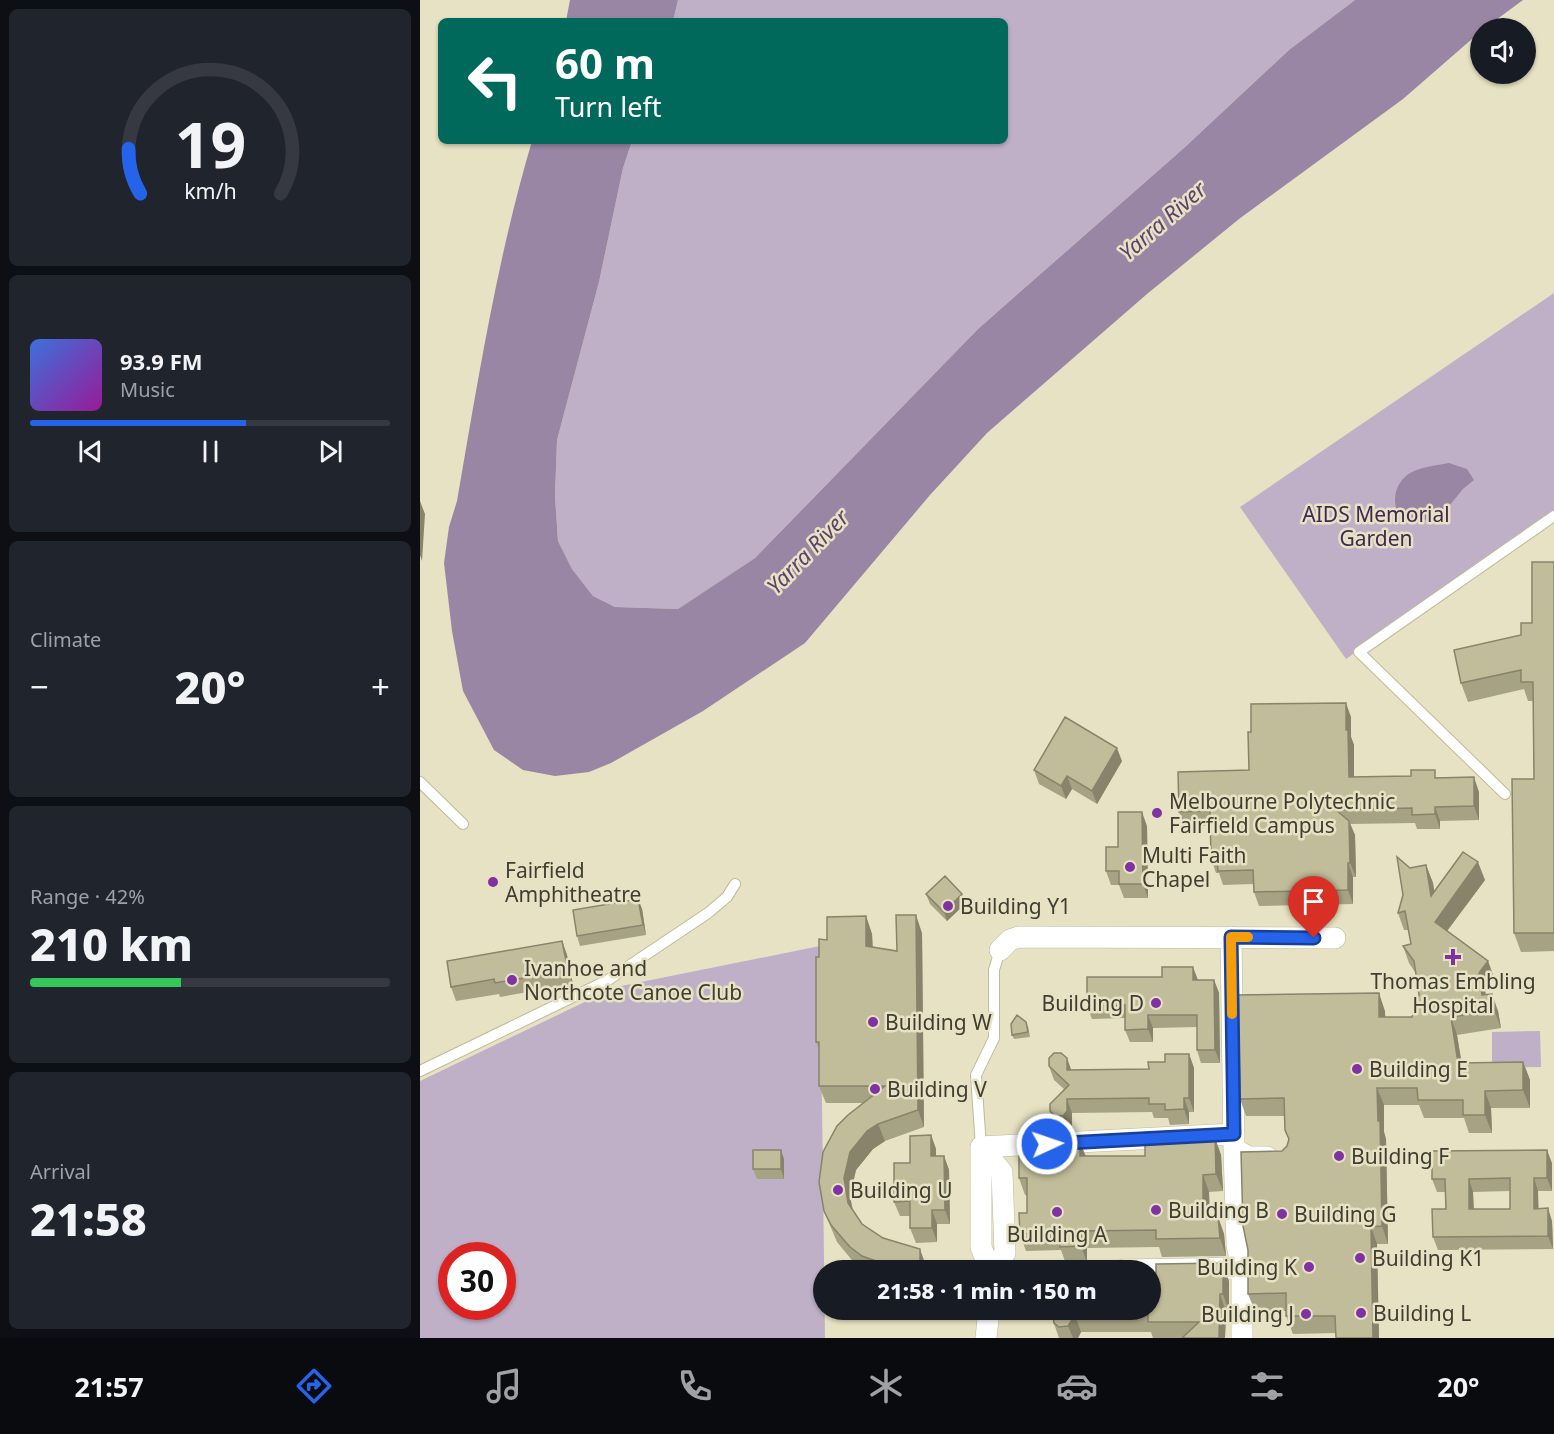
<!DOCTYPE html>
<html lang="en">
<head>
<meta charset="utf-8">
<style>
  body { margin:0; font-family:"Noto Sans",sans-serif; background:#20242c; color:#f1f3f6; height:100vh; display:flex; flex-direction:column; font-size:22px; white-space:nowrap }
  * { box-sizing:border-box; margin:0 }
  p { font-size:20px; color:#9ea1a6 }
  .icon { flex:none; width:33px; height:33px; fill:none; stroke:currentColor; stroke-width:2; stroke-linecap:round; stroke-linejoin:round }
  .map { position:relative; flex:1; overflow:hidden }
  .sheet { display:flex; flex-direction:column; gap:9px; padding:9px; background:#0d0f14; width:420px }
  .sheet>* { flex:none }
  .top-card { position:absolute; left:18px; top:18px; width:570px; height:126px; border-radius:9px; box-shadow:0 2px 4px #0004; background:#00695c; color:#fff; overflow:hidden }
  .controls { position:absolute; left:1050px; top:18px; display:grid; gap:12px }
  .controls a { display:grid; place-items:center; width:66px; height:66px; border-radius:50%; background:#171b24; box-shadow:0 2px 4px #0004; font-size:30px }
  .speed { position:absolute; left:18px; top:1242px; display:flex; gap:12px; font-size:30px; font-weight:700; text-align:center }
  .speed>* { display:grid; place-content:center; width:78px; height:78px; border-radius:50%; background:#171b24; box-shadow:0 2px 4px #0004; line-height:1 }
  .speed .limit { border:9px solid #d22; background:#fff; color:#111 }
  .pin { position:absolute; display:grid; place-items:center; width:51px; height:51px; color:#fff; margin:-62px -26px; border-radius:50% 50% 50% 0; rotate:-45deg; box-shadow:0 0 6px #0007 }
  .pin .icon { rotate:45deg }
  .me { position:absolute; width:66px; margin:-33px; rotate:87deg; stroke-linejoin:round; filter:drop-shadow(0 0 4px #0008) }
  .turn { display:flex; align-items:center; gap:21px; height:126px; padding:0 18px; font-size:27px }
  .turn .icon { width:78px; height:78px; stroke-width:2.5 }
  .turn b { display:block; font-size:42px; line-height:51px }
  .big { font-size:45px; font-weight:800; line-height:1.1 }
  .sheet .tile { flex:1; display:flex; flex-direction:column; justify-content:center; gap:9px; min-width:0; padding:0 21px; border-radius:9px; background:#20242c }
  .sheet .dial { align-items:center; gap:0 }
  .dial svg { height:156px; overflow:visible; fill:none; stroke:#363941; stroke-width:7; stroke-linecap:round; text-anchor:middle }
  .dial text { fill:#f1f3f6; stroke:none }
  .song { display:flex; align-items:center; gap:18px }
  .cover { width:72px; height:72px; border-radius:9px; background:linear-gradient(135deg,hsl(220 70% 55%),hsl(300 70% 35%)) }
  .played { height:6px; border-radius:3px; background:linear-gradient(90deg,#2563eb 60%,#363941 60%) }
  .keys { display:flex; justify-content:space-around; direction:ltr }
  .heat { display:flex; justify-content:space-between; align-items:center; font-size:33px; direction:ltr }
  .charge { height:9px; border-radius:4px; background:linear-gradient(90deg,#34c759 42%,#363941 0) }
  .trip { position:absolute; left:393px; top:1260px; width:348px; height:60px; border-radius:30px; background:#171b24; box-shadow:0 2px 4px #0004; font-weight:800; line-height:60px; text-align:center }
  .tab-bar { display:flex; height:96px; justify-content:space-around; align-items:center; background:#090b0e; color:#9ea1a6 }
  .tab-bar .icon { width:42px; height:42px }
  .tab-bar .on { color:#2563eb }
  .tab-bar b { font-size:27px; color:#f1f3f6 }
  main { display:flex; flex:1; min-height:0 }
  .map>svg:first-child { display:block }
  .green { fill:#bfb0c8; fill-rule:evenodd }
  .water { fill:#9986a4 }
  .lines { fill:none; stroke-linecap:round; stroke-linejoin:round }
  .lane-casing { stroke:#beba9b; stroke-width:12 }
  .street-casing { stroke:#beba9b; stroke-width:22 }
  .lane { stroke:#fff; stroke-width:10 }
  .street { stroke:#fff; stroke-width:21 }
  .wall { fill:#a6a284; fill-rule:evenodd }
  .shaded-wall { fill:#87846b }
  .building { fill:#c1bc99; stroke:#87846b; stroke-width:1.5; fill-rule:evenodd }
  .route-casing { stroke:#184099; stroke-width:15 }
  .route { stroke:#2563eb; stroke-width:10 }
  .slow { stroke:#f59e0b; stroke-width:10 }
  .poi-dot { fill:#8031a2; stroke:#e6e2c3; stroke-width:2 }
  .labels { text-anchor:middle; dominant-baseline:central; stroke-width:5; stroke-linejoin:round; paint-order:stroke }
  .park-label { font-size:21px; fill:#432750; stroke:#e6e2c3 }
  .poi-label { font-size:21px; fill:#3f3e31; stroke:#e6e2c3; text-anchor:start }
  .water-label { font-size:22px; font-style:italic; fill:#5d406c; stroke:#e6e2c3 }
</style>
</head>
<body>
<main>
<section class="sheet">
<div class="tile dial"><svg viewBox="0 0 100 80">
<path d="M14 69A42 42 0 1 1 86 69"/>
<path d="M14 69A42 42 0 0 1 8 46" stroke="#2563eb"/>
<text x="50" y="56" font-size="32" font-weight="700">19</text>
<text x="50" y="72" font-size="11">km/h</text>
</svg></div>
<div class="tile">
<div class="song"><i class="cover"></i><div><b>93.9 FM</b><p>Music</p></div></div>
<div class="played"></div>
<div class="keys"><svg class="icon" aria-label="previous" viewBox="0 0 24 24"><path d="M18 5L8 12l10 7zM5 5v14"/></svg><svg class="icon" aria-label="pause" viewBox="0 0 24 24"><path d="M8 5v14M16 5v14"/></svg><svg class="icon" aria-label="next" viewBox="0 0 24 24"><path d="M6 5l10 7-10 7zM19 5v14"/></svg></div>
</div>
<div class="tile"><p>Climate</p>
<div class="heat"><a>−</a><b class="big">20°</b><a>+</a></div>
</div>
<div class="tile"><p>Range · 42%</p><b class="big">210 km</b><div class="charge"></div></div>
<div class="tile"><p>Arrival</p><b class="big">21:58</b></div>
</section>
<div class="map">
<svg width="1134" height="1338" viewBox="0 0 1134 1338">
  <rect width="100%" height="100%" fill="#e6e2c3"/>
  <path class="green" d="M258,0h677l-66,50 -105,98 -206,181 -223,229 -77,51 -63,-2 -22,-11 -21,-27 -14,-28 -3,-45 2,-56 42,-158 24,-114 9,-27h373v-120h-332z
    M1134,293v219l-208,147 -106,-152z
    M400,946l5,392h-405v-257l196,-94zM32,1256h50v50h-50z
    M1120,1031l1,36 -49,1v-36z"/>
  <path class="water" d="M150,0h108l-5,21h-107z
    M935,0h168l-38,28h-5v4l-77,67 -164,120 -92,75 -160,139 -57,62 -125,148 -102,68 -92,52 -22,9 -34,4 -32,-6 -29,-20 -31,-59 -11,-60 -8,-68 5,-36 8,-26c21,-121 40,-242 75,-360h100l-9,27 -24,114 -42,158 -2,56 3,45 14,28 21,27 22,11 63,2 77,-51 223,-229 206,-181 105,-98z
    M1029,463l18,6 7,11 -11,9 -14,17 -29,17c-5,-2 -14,-3 -18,-6 -11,-9 -8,-30 2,-39 10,-11 31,-12 45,-15z"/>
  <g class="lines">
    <g class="lane-casing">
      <path id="lane" d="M0,782l43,42
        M1085,794l-146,-142 195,-136
        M0,1071l188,-91 100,-67 19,-16 8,-13
        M561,1147l-5,-72 18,-37v-68l6,-20"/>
    </g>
    <g class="street-casing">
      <path id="street" d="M811,937l3,212 15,8h18
        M580,950l10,-10 9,-3 316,1
        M561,1147l253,-13
        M561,1147l21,25 3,81 -11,17
        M561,1147v100l9,23
        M814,1149l3,96 5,23v70
        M703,1270l119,-2
        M566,1338l3,-28"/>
    </g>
    <use href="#lane" class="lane"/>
    <use href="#street" class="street"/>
  </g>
  <path class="wall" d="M1134,562v389l-33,1 -7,-19 20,-154 -1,-78h-5l-4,-12 -56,13 -7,-19 60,-48 11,-12z
    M931,717v20l3,8v32l84,1 41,14v28l-39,1v8h-23l-2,-6 -65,1 5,11 1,42h-3v27l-94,2 -5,-14 -1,-8 -30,1 -4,-12h-3l-5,-14 -1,-33h-26l-5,-14 70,-42z
    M702,761l-25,43 -25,-15 -6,10 -27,-15 -5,-14z
    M727,826l1,72h-24l-5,-13h-8l-5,-14 12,-24z
    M1006,865l7,18 1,9 51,-12 -38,51 41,30 6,17 -9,13 1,3 12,17 3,17 -44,7 5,28 61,-1 7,18v28h-39l1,25h-23l-5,-15h-40l-5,-13h-35v27l2,7 2,105h-11l2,94h-43v-5l-43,1 -7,-18v-5h-31l-7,-17 34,-143 5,-5 2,-5 -4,-11 -1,-14h-38l-6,-17 145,-88v6h27l7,-22 -4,-23 -6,-9 -6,-17 8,-2 -3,-14h-4l-6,-17 12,-45z
    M506,894l39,10 -18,17 -17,-17z
    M218,899l4,10 4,26 -66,11 -3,-10z
    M446,916l6,18 1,13 24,4 25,-18 2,194 -39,14 -12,8 -17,21 -6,26 3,14 9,14 64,42v4h-62l-8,-5 -19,-23 -13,-31 38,-108h-36l-7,-17v-36l-3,-8 3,-85 8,-17z
    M142,941l5,14 6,29 -73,13 -1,-3 -43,7 -5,-14z
    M778,980h16l5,13 1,70h-19l-4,-13v-23l-44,1v14h-23l-5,-12v-12l-33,1 -5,-13z
    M608,1026l2,11 -16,2 -2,-4z
    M769,1054l5,14v44h-5v12l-19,1 -2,-7h-14l-2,-6 -80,1v12l-4,5h-8l-5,-5 -5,-14 14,-22 -10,-9 -5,-14 22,4 78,-1z
    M763,1132l2,6h30l6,17 2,36 -14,1 1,25h8l6,17 2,22 -64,1 -3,-10 -72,1v15l-21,1 -5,-14 -35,1 -6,-17 7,-21v-18h-2l-6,-17 67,-22h59l19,-18z
    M511,1135l5,14v7h8l5,14 1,54h-13v18l-21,1 -6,-15v-12h-10l-6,-14 16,-39z
    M364,1159v20h-27l-4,-10z
    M1132,1163v28h-14v17l14,13 1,28 -115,1 -5,-13 13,-28 -1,-17h-8l-5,-13zM1090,1191v18h-36l-1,-17z
    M809,1281v31h-3l-1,26h-72l-2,-6h-70l-3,6h-19l-8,-23z"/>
  <path class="shaded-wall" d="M0,501l5,13 -3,47 -2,-6z
    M926,703l5,14v20l3,8v47l-5,-15 -3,-47z
    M697,748l5,13 -25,43 -5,-13z
    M647,776l5,13 -6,10 -5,-13z
    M1054,777l5,15v28l-5,-14z
    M1015,807l5,14v8l-5,-15z
    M722,812l5,14 1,72 -5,-14z
    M929,821l6,14 1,42 -6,-14z
    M1058,862l7,18 -44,59 -6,-17z
    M928,863l5,14v27l-5,-14z
    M1006,865l7,18 5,31 -7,-18z
    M542,894l3,10 -18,17 -3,-9z
    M218,899l4,10 4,26 -3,-10z
    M496,915l6,18 2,194 -6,-17z
    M446,916l6,18 1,30 -7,-18z
    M142,941l5,14 6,29 -5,-14z
    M1068,961l6,17 -9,13 4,22 -7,-18 -3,-22z
    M773,967l5,13h-5z
    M794,980l5,13 1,70 -5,-13z
    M959,993l6,18 1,24 -7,-18z
    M1072,994l6,17 3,17 -7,-18z
    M728,1015l5,13v14l-5,-13z
    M1031,1017l6,18 7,46 -6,-18z
    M769,1054l5,14v44l-5,-14z
    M647,1058l5,14 -5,-2z
    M1103,1062l7,18v28l-7,-18z
    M957,1088l7,17v27l2,7 2,105 -6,-18 -4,-105z
    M1065,1091l6,17 1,25 -7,-18z
    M764,1098l5,14v12l-5,-15z
    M647,1099l5,14v12l-4,5 -5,-14z
    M458,1124l7,17 -12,8 -17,21 -6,26 4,24 -6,-17 -4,-25 6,-26 17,-21z
    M511,1135l5,14v21l-5,-14z
    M795,1138l6,17 2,36 -7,-17z
    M660,1142l7,17 -7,-3z
    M361,1150l3,9v20l-3,-10z
    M1127,1150l5,13v28l-5,-13z
    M524,1156l5,14 1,54 -5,-14z
    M783,1175l6,17 1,42 -7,-17z
    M1114,1178l4,13 1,31 -5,-13z
    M1049,1179l4,13 1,30 -5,-13z
    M1128,1208l4,13 1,28 -5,-13z
    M512,1210l5,14v18l-5,-14z
    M798,1217l6,17 2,22 -6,-18z
    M951,1227l6,17 2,94h-6z
    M661,1231l6,17v15l-6,-17z
    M500,1249l6,17v4h-5l-1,-3z
    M803,1263l6,18v31l-6,-18z
    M800,1294l6,18 -1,26h-6z
    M655,1315l6,17 -3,6h-5l-5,-12z"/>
  <path class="building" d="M1112,562h22v371h-40l-2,-154h22l-1,-97h-12v-12l-60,13 -7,-33 67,-15v-12h11z
    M926,703v27h2l1,47 62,-1v-6h24v8l39,-1v29l-39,1v7l-23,1v-7l-76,2 13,11 1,42h-2v27l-94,2 -1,-22 -35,1 -1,-12h-6l-1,-48 -31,1 -1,-40 71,-2 -1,-38h3v-28z
    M645,717l52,31 -25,43 -25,-15 -6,10 -27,-16z
    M698,812h24l1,72h-24v-13h-13v-24h12z
    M1043,852l15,10 -43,60 53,39 -9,12 3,22 10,-1 2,16 -43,7 7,46 65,-1v28l-38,1v24h-22v-15h-45l-1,-12h-40l1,33h2l2,105 -11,1 2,111h-37l-1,-22h-49v-23l-38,1v-44l-5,-24 -2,-74 41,-1 5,-5 2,-7 -4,-9 -1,-32 -44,1 -2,-104 141,-2v24h33l7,-22 -5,-34 -11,-15 8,-2 -6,-33 -7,2 5,-18 -6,-38 13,11 16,-3 5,31z
    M525,876l17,18 -18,18 -18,-18z
    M218,899l5,26 -66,11 -4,-26z
    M476,915h20l2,195 -40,14 -11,7 -17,21 -6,26 4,25 14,21 21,14 37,11v18l-30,-1 -28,-10 -12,-9 -19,-22 -7,-14 -5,-29 4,-30 14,-26 11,-11 37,-29h-66v-44h-3v-85h3v-18l8,1v-23l39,-1v30l31,5z
    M142,941l6,29 -73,13 -1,-4 -43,8 -4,-26z
    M742,967h31v13h21l1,70h-18v-35h-49v14l-23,1v-25l-38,1v-29h75z
    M597,1015l9,7 2,10 -16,3 -1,-11z
    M634,1053h7l6,5v12l82,-1 -1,-7h17v-8h24v44h-5v11l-19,1v-6h-16v-6l-82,1v12l-4,5h-8l-5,-5v-7l19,-19 -20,-19v-8z
    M763,1132v6h32l1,36 -13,1v42h15l2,21 -64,1v-9l-75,1v15l-21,1 -1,-14 -39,1 -1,-21h8v-35h-8v-22h3v-10l37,-1v-3h21v14h65v-18h19v-5z
    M511,1135v21h13l1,54h-13v18h-22v-27l-16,1v-39h16v-27z
    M333,1150h28v19h-28z
    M1127,1150v28h-13v31l14,-1v28l-115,1 -1,-28h14l-1,-30h-13v-28zM1090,1178v31h-41v-30z
    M803,1263v31h-3l-1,44h-37l17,-16h-51v-7h-73l-7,11 -9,1 -5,-4 -1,-8h-2l6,-5h93v-37h6v-9z
    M643,1266l6,4h-12z"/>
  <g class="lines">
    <g class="route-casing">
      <path id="route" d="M627,1144l187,-10 -3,-197 83,1"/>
    </g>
    <use href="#route" class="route"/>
    <path class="slow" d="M812,1014l-1,-77h17"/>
  </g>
  <g class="poi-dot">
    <circle cx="737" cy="813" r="6"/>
    <circle cx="710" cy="867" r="6"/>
    <circle cx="73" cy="882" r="6"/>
    <circle cx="528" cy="906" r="6"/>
    <path d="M1030 948h6v6h6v6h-6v6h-6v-6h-6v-6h6z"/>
    <circle cx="92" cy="980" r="6"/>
    <circle cx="736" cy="1003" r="6"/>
    <circle cx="453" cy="1022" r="6"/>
    <circle cx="937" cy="1069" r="6"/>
    <circle cx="455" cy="1089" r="6"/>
    <circle cx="919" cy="1156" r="6"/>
    <circle cx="418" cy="1190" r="6"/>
    <circle cx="736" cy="1210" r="6"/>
    <circle cx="637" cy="1212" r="6"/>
    <circle cx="862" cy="1214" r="6"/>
    <circle cx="940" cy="1258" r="6"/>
    <circle cx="889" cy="1267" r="6"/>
    <circle cx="941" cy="1313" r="6"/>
    <circle cx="886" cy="1314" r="6"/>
  </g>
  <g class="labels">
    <g class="park-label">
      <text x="956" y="514">AIDS Memorial<tspan x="956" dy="24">Garden</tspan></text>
    </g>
    <g class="poi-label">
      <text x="749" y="801">Melbourne Polytechnic<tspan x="749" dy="24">Fairfield Campus</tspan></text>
      <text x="722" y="855">Multi Faith<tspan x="722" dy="24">Chapel</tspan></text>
      <text x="85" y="870">Fairfield<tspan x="85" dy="24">Amphitheatre</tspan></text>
      <text x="540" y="906">Building Y1</text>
      <text x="104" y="968">Ivanhoe and<tspan x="104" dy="24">Northcote Canoe Club</tspan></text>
      <text x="1033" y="981" text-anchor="middle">Thomas Embling<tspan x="1033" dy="24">Hospital</tspan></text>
      <text x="724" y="1003" text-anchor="end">Building D</text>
      <text x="465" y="1022">Building W</text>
      <text x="949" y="1069">Building E</text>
      <text x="467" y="1089">Building V</text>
      <text x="931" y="1156">Building F</text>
      <text x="430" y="1190">Building U</text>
      <text x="748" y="1210">Building B</text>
      <text x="874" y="1214">Building G</text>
      <text x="637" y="1234" text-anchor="middle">Building A</text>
      <text x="952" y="1258">Building K1</text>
      <text x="877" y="1267" text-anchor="end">Building K</text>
      <text x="953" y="1313">Building L</text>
      <text x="874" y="1314" text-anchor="end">Building J</text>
    </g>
    <g class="water-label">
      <text transform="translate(742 220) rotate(-41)">Yarra River</text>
      <text transform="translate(387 551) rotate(-46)">Yarra River</text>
    </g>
  </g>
</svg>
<div class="controls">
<a><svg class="icon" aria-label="sound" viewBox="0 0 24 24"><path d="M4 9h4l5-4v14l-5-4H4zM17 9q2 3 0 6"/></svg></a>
</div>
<div class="speed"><div class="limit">30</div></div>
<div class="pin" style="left:894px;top:938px;background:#d93025"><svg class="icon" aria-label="arrive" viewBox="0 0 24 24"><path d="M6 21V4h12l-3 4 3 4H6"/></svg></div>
<svg class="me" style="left:627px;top:1144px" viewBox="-20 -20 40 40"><circle r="17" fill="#2563eb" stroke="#fff" stroke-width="3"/><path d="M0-11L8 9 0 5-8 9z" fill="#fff"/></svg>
<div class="trip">21:58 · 1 min · 150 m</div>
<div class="top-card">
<div class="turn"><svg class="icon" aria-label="left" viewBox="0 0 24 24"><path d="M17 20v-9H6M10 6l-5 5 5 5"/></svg><div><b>60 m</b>Turn left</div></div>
</div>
</div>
</main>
<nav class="tab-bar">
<b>21:57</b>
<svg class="icon on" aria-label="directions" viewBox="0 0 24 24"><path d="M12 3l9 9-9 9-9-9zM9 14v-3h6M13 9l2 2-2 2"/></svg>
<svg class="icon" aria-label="music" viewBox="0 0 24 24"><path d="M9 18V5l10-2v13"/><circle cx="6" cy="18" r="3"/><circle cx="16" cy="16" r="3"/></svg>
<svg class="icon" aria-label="phone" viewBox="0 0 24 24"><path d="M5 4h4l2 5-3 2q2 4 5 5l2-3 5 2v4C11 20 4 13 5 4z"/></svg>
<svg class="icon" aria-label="climate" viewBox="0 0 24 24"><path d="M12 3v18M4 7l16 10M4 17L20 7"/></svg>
<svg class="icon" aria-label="car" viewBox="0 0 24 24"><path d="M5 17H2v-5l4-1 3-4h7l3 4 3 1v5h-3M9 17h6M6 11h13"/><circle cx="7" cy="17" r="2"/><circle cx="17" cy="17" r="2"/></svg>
<svg class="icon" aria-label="filters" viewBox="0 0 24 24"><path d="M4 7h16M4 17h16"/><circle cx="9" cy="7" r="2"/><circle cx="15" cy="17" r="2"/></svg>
<b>20°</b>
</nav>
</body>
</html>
